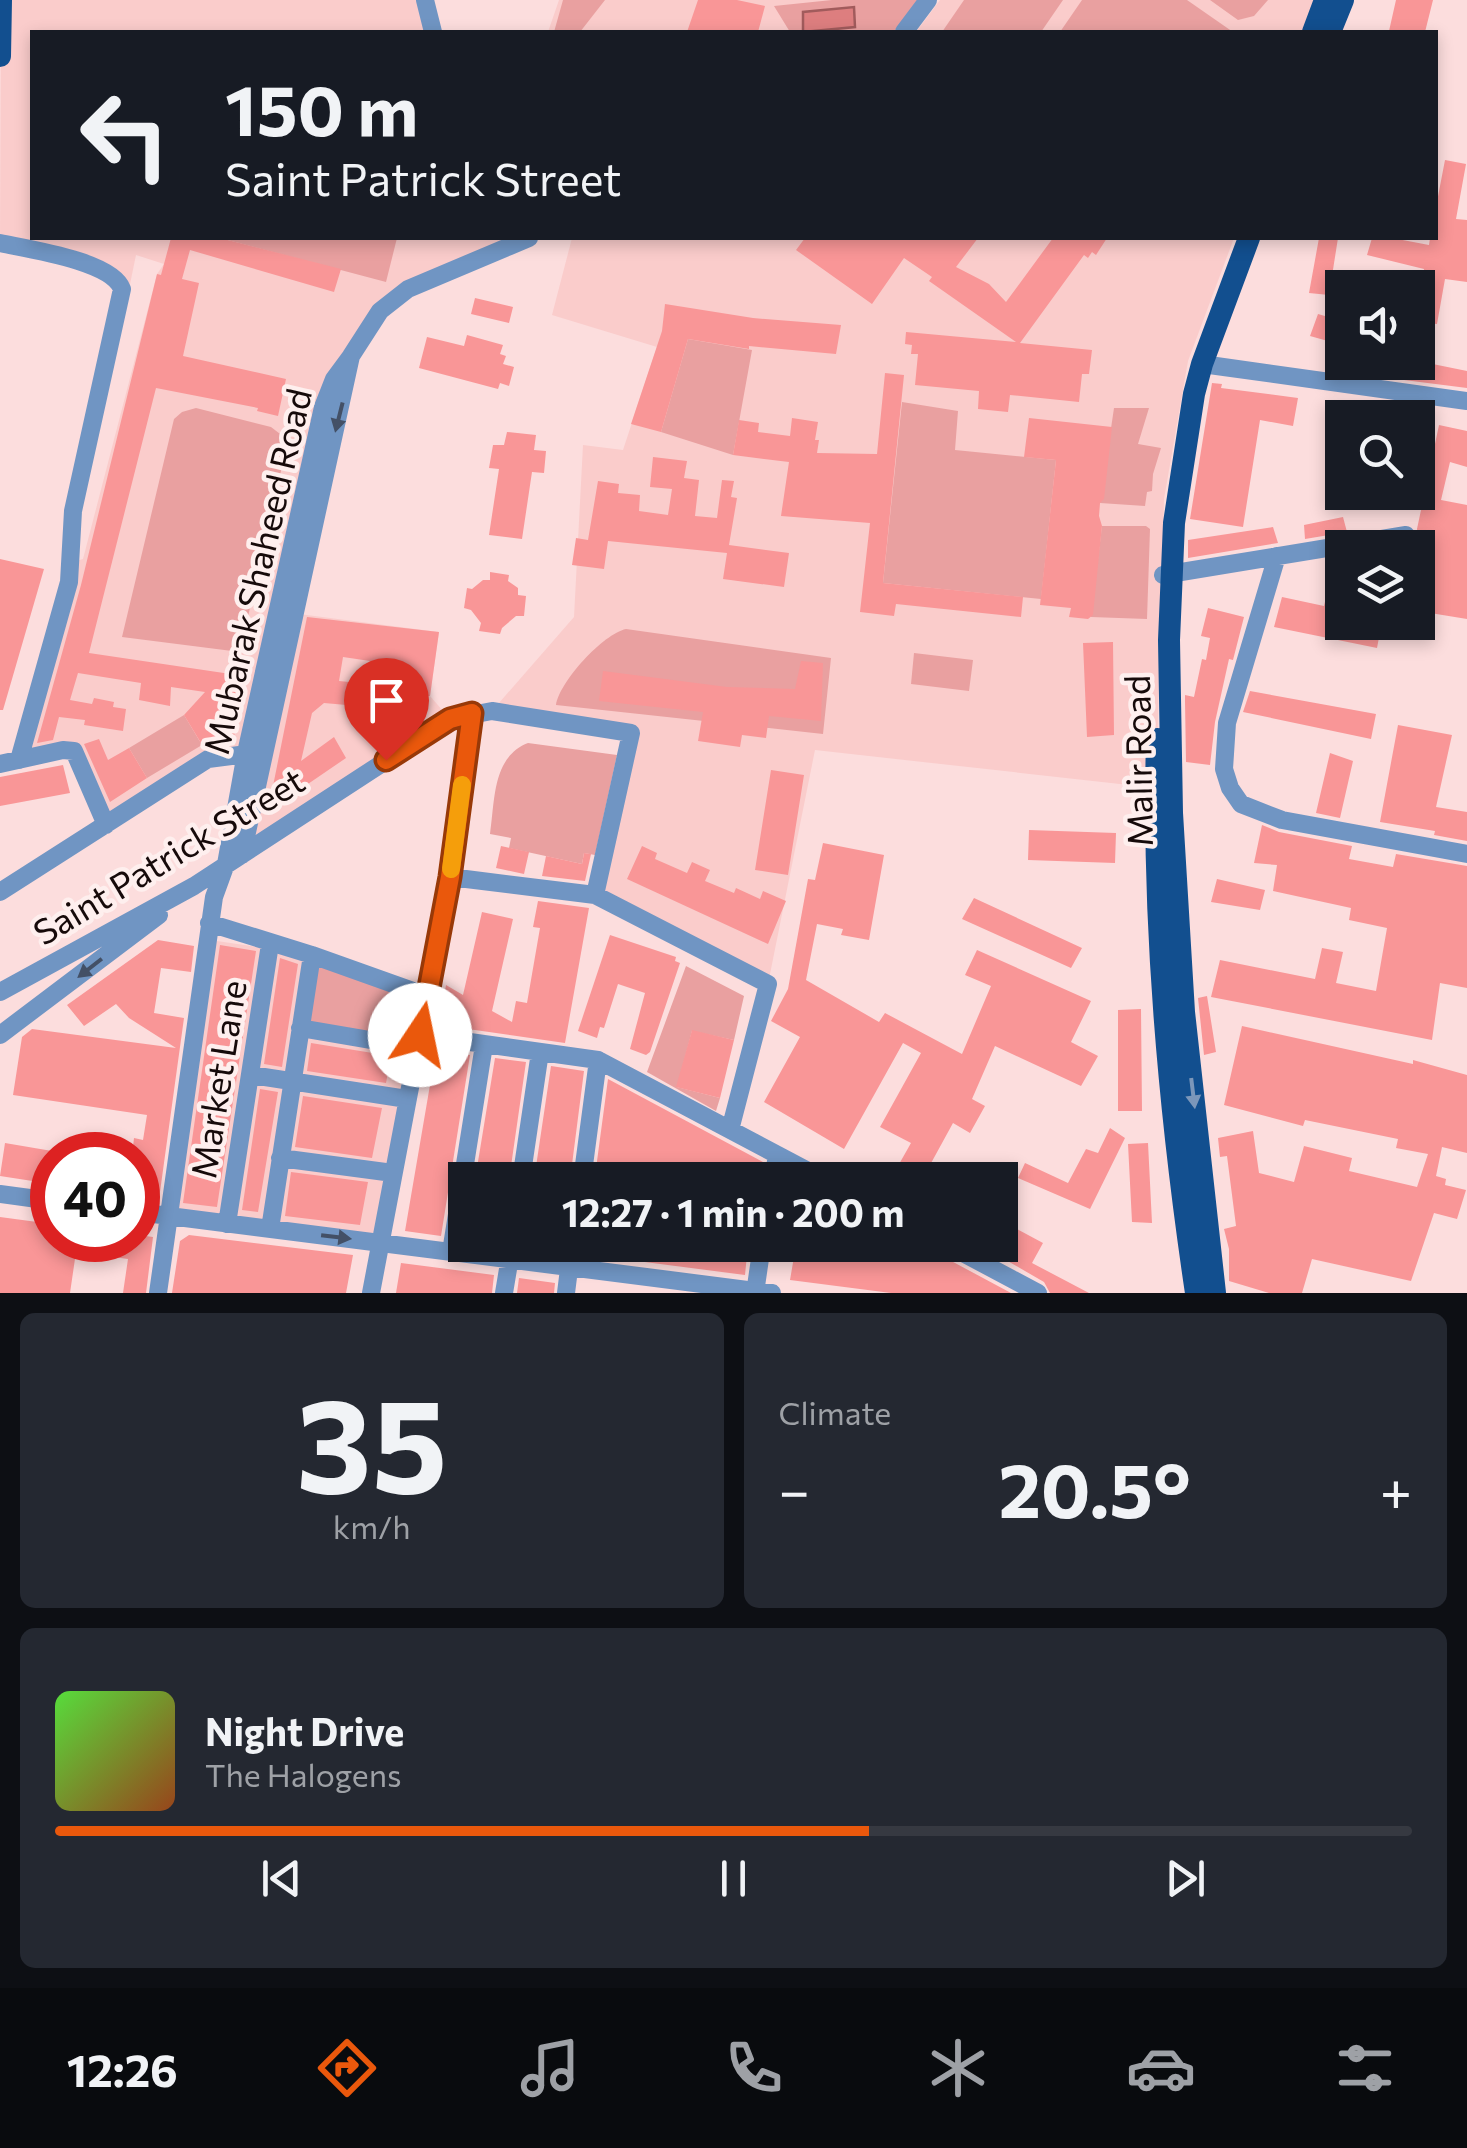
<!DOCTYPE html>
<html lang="en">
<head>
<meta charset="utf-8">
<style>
  body { margin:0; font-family:Commissioner,sans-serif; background:#242831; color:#f1f3f6; height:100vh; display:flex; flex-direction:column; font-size:38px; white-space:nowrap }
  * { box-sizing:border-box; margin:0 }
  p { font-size:32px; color:#9ea1a6 }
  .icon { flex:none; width:55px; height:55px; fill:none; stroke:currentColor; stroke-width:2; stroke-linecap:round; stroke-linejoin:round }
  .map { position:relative; height:1293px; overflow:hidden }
  .details { display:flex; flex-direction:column; gap:20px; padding:20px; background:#0d0f14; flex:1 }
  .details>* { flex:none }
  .top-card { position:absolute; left:30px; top:30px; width:1408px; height:210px; border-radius:0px; box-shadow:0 5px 15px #0003; background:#171b24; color:#f1f3f6; overflow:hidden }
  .buttons { position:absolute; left:1325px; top:270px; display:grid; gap:20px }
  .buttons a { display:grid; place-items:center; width:110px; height:110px; border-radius:0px; background:#171b24; box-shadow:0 5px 15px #0003; font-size:50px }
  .speed { position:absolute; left:30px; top:1132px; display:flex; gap:20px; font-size:50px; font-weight:700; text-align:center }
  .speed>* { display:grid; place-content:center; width:130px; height:130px; border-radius:50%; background:#171b24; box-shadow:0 5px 15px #0003; line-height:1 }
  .speed .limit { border:15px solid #d22; background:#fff; color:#111 }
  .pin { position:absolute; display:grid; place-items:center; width:85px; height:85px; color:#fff; margin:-102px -42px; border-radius:50% 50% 50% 0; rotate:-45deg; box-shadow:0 0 10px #0007 }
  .pin .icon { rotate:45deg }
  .me { position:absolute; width:110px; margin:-55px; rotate:11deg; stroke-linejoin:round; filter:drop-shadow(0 0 8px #0008) }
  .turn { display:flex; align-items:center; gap:35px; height:210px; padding:0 30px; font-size:45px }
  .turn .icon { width:130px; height:130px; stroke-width:2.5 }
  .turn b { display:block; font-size:70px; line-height:85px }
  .big { font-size:75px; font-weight:700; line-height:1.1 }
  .details .tile { flex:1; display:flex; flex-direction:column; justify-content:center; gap:15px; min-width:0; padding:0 35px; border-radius:15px; background:#242831 }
  .details .dial { align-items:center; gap:0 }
  .dial b { font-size:130px; line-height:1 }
  .song { display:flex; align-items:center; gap:30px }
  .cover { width:120px; height:120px; border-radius:15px; background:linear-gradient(135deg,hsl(110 70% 55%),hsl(20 70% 35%)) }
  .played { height:10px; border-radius:5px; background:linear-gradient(90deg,#ea580c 60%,#363941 60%) }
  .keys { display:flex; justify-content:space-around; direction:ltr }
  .heat { display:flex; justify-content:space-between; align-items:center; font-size:55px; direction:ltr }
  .details .tiles { flex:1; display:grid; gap:20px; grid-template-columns:1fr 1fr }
  .tile:last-child { grid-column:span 2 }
  .trip { position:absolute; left:448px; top:1162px; width:570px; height:100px; border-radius:0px; background:#171b24; box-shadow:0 5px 15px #0003; font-weight:700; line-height:100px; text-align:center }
  .tab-bar { display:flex; height:160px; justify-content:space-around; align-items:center; background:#090b0e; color:#9ea1a6 }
  .tab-bar .icon { width:70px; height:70px }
  .tab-bar .on { color:#ea580c }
  .tab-bar b { font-size:45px; color:#f1f3f6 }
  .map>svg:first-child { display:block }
  .built { fill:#facccb }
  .green { fill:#e9a0a0 }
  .water { fill:#dd7e7f; stroke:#a15b5c; stroke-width:2.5 }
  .building { fill:#f99697; fill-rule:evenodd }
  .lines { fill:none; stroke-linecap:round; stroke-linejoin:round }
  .minor { stroke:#7095c3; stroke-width:18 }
  .major { stroke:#124f8f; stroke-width:22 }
  .oneway { fill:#435066 }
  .oneway2 { fill:#7c97ba }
  .route-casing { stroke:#983908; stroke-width:25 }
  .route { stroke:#ea580c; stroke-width:18 }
  .slow { stroke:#f59e0b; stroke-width:18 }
  .labels { text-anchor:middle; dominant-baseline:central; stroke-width:9; stroke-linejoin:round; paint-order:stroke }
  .street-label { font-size:35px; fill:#160a0a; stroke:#feefee }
</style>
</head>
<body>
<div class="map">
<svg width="1467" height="1293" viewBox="0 0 1467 1293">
  <rect width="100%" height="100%" fill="#fcdddd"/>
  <path class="built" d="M1,0h424l8,32h-401v206h497l-121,51 -57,67 -105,397 -38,7 -102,65 -32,-74 -55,9 53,-198 11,-3 74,-285 7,-10 -28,-9 -7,34 -17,-13 -112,-32z
    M559,0h369l-24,32h-356z
    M940,0h383l-13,32h-394z
    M572,238h662l-46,123 -24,138 -8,289 -341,-38 -47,234 -173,-89 36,-167 -139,-17 82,-94 9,-172 40,5 34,-103 -105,-32z
    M291,613l148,19 -9,64 20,23 -224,145 36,-111z
    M210,940l102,15 105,93 -37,195 -210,-27z"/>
  <path class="green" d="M563,0h42l-25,32h-26z
    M832,0h89l-28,32h-103l-16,-26z
    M964,0h99l-22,32h-99z
    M1082,0h105l46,32h-173z
    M1210,0h58l-14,16 -16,4z
    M220,238h177l-11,44z
    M688,339l64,11 -19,105 -72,-23z
    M902,402l56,9 -3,39 101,10 -15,139 -158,-16z
    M196,408l75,19 17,13 -48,212 -118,-15 52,-218 8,-7z
    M1114,408h35l-11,36 23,4 -8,26 -1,17 -5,1 -2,14 -45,-3z
    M1102,526h44l4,3 -3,90 -56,-2z
    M626,629l205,29 -8,76 -267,-29c4,-24 47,-71 70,-76z
    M914,653l59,7 -4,31 -58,-7z
    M184,715l18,30 -55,33 -18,-30z
    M528,743l89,12 -22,100 -11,-2 -2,11 -73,-16 2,-10 -21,-4c5,-33 2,-77 38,-91z
    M312,955l115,41 -10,52 -117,-20z
    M686,966l58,30 -10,44 -42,-9 -15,56 43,11 -4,13 -69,-39z"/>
  <path class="water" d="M854,7l1,20 -52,5v-20z"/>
  <path class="building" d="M698,0h39l28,6 -7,26h-71z
    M1396,0h37l-8,32 -36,-1z
    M1445,160l21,4 -10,55 11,1v62l-22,-3 -8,45 -19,-1 6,-54 -57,-14 5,-17h20l37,7 1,-7h5v-26z
    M171,238h49l121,31 -7,23 -144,-42 -8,29 17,4 -16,73 103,23 -8,37 -21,-5 1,-3 -102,-20 -67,265 155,23 -10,36h4l-4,25 -33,6 -17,-28 21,-23 -34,-5 -1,19 -31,-6 2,-17 -63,-10 -8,27 22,4 2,-6 20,4 -1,5 13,2 -3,22 -39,-6 1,-5 -26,-3 -6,23 -16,3 44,-158 76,-311 4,1z
    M805,238h173l-22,29 33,17 17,18 47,-64h54l-11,17 -4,-3 -4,6 -4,-3 -64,88 72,7 -3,24h-7l-3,28 -69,-7 -2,17 -30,-3 1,-18 -64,-6 3,-31h-7l1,-9 -7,-1 1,-12 110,10 -87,-61 3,-4 -28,-19 -32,46 -76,-54z
    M1319,238h19l-9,57 -20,-2z
    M475,298l38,9 -4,16 -38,-9z
    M665,304l88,14 88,7 -5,29 -87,-8v3l-61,-10 -27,93 -30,-8 31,-93z
    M1318,314l24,7v24l-32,-9z
    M467,335l36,10 -3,9 6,2 -3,8 11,3 -5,19 -9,-3 -2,6 -79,-21 8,-31 37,9z
    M1418,361l49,10v17l-63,-8 4,-18z
    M885,373l19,2 -21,208 140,14 -2,20 -125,-13 -2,12 -34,-4 10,-89 -89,-7 8,-54 -56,-7 6,-35 20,3 -1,9 32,4 2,-18 26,4 -3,18h4l-2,13 60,1z
    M1212,383l10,1 -1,4 77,10 -5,28 -33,-6 -17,107 -53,-8z
    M1029,418l83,9 -8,72 -4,4 -1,13 3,10 -9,89 -5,4 -19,-2 2,-9 -31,-3 16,-145 -32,-3z
    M1439,425l28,6v36l-17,-5 -9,38 26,5v114l-49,-8v-63h-5l5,-10 -1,-9z
    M507,432l29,3 -2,15 12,1 -2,22 -12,-1 -10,67 -33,-4 10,-66 -10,-1 4,-23h11z
    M653,457l34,4 -3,17 15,2 -4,36 22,2 5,-38 12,1 -3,16 6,1 -8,47 60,8 -5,34 -61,-8 4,-26 -119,-12 -4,28 -32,-4 4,-27 12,2 10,-59 21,3 -1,9 22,2 -1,16 29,4 4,-26 -22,-2z
    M1343,517l4,15 -42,7 -1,-14z
    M1273,527l5,16 -90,15v-18z
    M0,559l44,10 -41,141h-3z
    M490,572l19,3 -1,6 10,7v7l8,1 -2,20h-8l-14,12 -2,6 -21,-3 2,-8 -10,-13 -7,-2 3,-20 5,1 11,-9h7z
    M1329,585l13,3v34h40l-5,26 -103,-21 8,-30 42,9z
    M1208,608l36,9 -11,43 -4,-1 -14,63 -5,43 -24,-3 -1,-61v-6l9,2 8,-38 4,1 4,-22 -9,-2z
    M307,617l132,15 -9,64h-7l-2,9 -6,-1 -1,7 -90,-8 -12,10 -11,48 33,-24 12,21 -60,41 -15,-3zM343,657l61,9 -5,21 -60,-6z
    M1113,642l1,93 -27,2 -4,-94z
    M801,661l22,2 -2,58 -52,-5 -3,22 -24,-3 -2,12 -42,-6 5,-29 -104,-11 4,-30 124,16 68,2z
    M1250,691l126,23 -5,25 -128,-27z
    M1398,725l54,10 -16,72 31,5v29l-33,-6 1,-4 -55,-9z
    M99,739l9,21 21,-12 18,30 -37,24 -26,-58z
    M1330,753l23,8 -13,57 -24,-5z
    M63,765l7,28 -70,13v-29z
    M771,770l33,5 -16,100 -33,-5z
    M1262,825l17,7 73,14 -3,13 44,8 3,-13 71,12v122l-27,-5 -8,57 -221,-43 9,-37 95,19 7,-31 21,4 -7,31 40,8 11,-63 -38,-8 2,-12 -78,-17 4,-26 -23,-2z
    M1029,830l87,3 -1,30 -87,-3z
    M823,843l61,12 -15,85 -28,-5 2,-6 -26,-5 -11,56 73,42 6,-9 77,41 29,-68 -26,-11 12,-25 114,51 -20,41 27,14 -17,30 -86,-40 -23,53 13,7 -15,27 -17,-10 -23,42 27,15h-52l-7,-14 13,-23 -31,-16 41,-74 -18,-10 -59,106 -80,-47 36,-65 -29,-16 17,-32 20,-110 7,1z
    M501,846l28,6 -5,22 -28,-6z
    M642,846l15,7 -2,6 32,14 5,-11 18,8 -5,11 29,12 2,-5 24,11 3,-8 23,10 -18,43 -141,-65z
    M584,853l7,1 -6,27 -43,-5 4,-20 36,8z
    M1217,879l48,11 -5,20 -49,-8z
    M974,898l108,50 -11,20 -109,-49z
    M538,901l51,7 -24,135 -125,-18 6,-40 17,10 19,-83 31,7 -21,92 20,11 4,-21 11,2 13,-75 -7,-1z
    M610,935l66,22 -1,4 5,2 -30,89 -4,3 -16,-6 15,-56 -27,-9 -14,44 -4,-1 -3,11 -19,-7z
    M158,940l36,6 -3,26 -30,-4 -7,45 30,5 -25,181 -21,-3v-41h-6l2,-17 9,2 4,-25 -134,-20 9,-58 10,-8 144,19 -47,-30 -13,-14 -32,22 -17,-21z
    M220,945l36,6 -39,256 -34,-4z
    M280,958l18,6 -16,103 -18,-3z
    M1207,996l9,56 -12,3 -6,-57z
    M1141,1009l1,102h-24v-101z
    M1242,1026l171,38v-4l54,15v78l-25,-6 -6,29 10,3 -1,6 21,5 -9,29 -23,-6 -23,68 -99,-22 -10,34h-33l-40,-12v-32l-5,-20 12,-3 -9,-70 -7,1 -2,-19 35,-7 6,42 35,9 10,-36 48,12 -3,13 68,16 11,-33 -32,-6 2,-9 -93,-19 -2,6 -79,-21z
    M692,1030l42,10 -14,58 -44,-11z
    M311,1043l80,13 -5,27 -79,-12z
    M436,1050l34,5 -29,181 -36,-5z
    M495,1058l31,4 -17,118h-34z
    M551,1066l33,5 -14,109h-36z
    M608,1079l155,83 -2,18h-136l-30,-4z
    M260,1089l18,3 -20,120 -16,-2z
    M303,1096l79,12 -10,50 -77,-11z
    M1110,1128l15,10 -35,71 -72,-31 7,-15 43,20 18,-34 12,4z
    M5,1143l47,8v33l-52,-8z
    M1148,1143l4,80 -20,-1 -4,-78z
    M1000,1170l18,8 -18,40z
    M291,1172l77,10 -8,43 -75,-9z
    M0,1217l52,7v16h86v-5l15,2 -7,56h-23l5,-34 -52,-7 -6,41h-70z
    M1000,1220l43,23 -11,20 57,30h-39l-6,-11 -64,-37h20z
    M189,1235l164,20 -7,38h-174l8,-52z
    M584,1245h164l-3,30 -162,-21z
    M796,1245h139l7,11 69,37h-120l-101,-13z
    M401,1263l93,12 -2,18h-96z
    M519,1278l36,5 -1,10h-37z"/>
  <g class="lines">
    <path class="minor" d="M425,0l8,32
      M904,32l24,-32
      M0,243c28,6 112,18 122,46l-49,222 -4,71 -50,178
      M351,356l29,-45 28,-22 121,-51
      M1202,364l265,37
      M1277,556l-50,167 -3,46 6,19 11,16 41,16 185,34
      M1163,575l243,-40
      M0,764l63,-14 11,1 32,74
      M450,877l145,18
      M0,892l208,-133 47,-6
      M209,923l103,32 115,41
      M0,992l194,-106 256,-167 42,-8 139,22 -36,162 173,89 -38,146
      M300,1028l117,20
      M0,1035l159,-120
      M420,1035l178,25 227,120
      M251,1075l156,24
      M280,1158l113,15
      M521,1180l19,-128
      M582,1180l16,-120
      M773,1180l4,-25
      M0,1194l52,7
      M138,1212l634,81
      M227,1224l43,-280
      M270,1229l42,-274
      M948,1245l90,48
      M451,1252l33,-207
      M158,1293l56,-396 12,-33 20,-111 77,-346 11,-28 17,-23 -109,499
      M371,1293l79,-416 21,-164
      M504,1293l8,-48
      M566,1293l6,-48
      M755,1293l7,-48"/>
    <path class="major" d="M1313,32l12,-32
      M1330,32l13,-32
      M0,56l1,-56
      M1157,739c-5,184 12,372 39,554
      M1215,1293l-31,-281 -12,-199 -3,-173 5,-117 20,-129 8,-30 47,-126"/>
  </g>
  <defs><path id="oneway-solid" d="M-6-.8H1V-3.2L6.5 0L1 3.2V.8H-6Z" transform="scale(2.5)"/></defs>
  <g class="oneway">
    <use href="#oneway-solid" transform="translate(339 417) rotate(104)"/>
    <use href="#oneway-solid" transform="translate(90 968) rotate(142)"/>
    <use href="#oneway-solid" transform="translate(336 1237) rotate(7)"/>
  </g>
  <use class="oneway2" href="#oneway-solid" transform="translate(1193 1093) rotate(83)"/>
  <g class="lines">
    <g class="route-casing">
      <path id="route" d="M386,760l64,-41 22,-6 -22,164 -30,158"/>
    </g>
    <use href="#route" class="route"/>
    <path class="slow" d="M451,869l11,-84"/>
  </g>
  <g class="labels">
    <g class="street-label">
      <text transform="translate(256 571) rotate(-77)">Mubarak Shaheed Road</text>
      <text transform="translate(1137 761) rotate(-91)">Malir Road</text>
      <text transform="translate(168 855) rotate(-31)">Saint Patrick Street</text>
      <text transform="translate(217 1079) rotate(-81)">Market Lane</text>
    </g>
  </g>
</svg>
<div class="buttons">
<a><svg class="icon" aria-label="sound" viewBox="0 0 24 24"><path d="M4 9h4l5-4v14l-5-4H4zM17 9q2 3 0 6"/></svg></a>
<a><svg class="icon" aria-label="search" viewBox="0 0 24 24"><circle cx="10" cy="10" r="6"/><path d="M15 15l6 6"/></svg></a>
<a><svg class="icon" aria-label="layers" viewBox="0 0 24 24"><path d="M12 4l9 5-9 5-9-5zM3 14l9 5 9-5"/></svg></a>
</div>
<div class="speed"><div class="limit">40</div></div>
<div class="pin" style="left:386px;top:760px;background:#d93025"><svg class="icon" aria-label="arrive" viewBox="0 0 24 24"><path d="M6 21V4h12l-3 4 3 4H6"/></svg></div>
<svg class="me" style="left:420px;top:1035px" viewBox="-20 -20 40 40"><circle r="19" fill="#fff"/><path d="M0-13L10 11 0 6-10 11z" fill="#ea580c"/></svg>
<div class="trip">12:27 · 1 min · 200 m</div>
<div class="top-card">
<div class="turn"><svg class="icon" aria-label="left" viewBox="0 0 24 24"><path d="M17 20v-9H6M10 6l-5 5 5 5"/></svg><div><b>150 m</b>Saint Patrick Street</div></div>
</div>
</div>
<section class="details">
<div class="tiles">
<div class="tile dial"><b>35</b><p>km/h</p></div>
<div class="tile"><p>Climate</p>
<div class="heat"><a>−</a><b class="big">20.5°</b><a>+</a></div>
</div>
<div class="tile">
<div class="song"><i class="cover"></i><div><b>Night Drive</b><p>The Halogens</p></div></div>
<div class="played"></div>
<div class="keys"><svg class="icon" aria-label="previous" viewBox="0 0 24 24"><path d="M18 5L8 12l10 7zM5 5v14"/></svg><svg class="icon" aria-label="pause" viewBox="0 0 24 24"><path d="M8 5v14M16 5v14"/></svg><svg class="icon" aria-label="next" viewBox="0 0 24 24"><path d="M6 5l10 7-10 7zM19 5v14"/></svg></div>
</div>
</div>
</section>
<nav class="tab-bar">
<b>12:26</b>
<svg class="icon on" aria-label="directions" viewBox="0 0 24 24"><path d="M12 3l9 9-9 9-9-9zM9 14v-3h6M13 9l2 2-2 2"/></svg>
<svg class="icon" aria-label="music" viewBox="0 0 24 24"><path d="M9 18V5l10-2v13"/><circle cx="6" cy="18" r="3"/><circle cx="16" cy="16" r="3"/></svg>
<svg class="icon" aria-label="phone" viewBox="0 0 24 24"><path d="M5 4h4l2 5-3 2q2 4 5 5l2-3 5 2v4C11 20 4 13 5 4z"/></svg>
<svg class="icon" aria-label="climate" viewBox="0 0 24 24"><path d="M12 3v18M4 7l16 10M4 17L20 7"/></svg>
<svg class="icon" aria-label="car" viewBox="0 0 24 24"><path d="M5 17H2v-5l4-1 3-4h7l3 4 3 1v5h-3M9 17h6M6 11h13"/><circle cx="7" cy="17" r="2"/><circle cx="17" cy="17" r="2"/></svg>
<svg class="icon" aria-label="filters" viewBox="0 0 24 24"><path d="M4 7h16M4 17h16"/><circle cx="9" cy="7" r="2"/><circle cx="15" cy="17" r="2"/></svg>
</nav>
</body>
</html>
